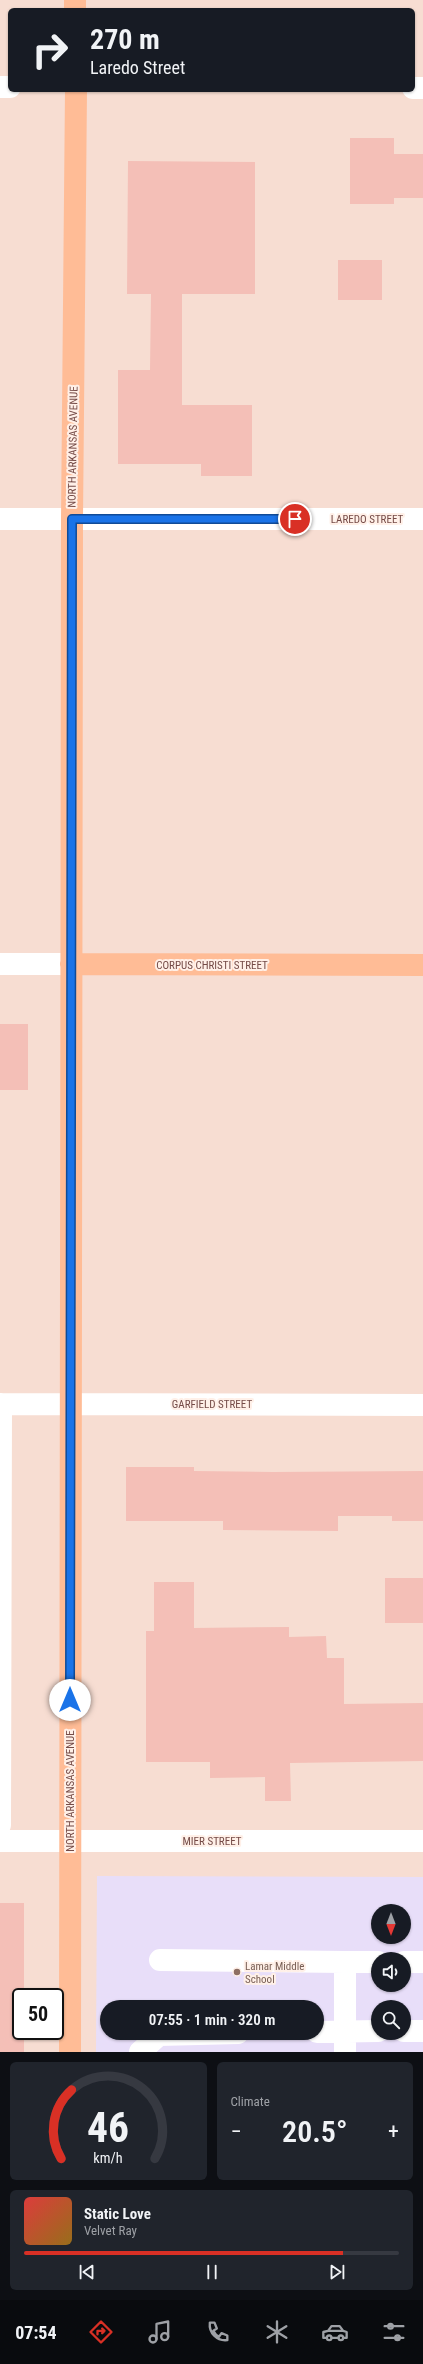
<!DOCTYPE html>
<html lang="en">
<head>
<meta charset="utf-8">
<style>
  body { margin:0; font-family:"Roboto Condensed",sans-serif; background:#20242c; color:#f1f3f6; height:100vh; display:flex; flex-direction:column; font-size:15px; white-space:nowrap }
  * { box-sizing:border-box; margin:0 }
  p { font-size:13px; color:#9ea1a6 }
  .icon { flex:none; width:22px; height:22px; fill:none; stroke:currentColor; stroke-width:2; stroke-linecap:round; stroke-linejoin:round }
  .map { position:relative; height:2052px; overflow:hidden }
  .drawer { display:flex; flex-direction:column; gap:10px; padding:10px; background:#0d0f14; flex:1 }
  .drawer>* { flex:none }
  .banner { position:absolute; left:8px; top:8px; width:407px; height:84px; border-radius:6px; box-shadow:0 1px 3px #0004; background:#171b24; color:#f1f3f6; overflow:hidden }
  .needle { width:26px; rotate:180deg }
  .controls { position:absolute; left:371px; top:1904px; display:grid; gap:8px }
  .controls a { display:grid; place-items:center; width:40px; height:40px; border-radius:50%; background:#171b24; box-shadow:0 1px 3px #0004; font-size:20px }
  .speed { position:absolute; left:12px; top:1988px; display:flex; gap:8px; font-size:20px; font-weight:700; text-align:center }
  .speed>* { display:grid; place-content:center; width:52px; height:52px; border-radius:50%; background:#171b24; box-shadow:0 1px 3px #0004; line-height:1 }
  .speed .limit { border:2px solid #111; border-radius:6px; background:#fff; color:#111 }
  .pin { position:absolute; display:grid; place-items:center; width:34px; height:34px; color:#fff; margin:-17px; border:2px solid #fff; border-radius:50%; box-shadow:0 1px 4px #0007 }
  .me { position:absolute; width:44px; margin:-22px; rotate:0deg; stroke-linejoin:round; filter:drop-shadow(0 0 3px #0008) }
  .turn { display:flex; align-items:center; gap:14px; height:84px; padding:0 16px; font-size:18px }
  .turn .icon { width:52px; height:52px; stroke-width:2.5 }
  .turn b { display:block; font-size:28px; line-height:34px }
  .big { font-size:30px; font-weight:600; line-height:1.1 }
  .drawer .card { flex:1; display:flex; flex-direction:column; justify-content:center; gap:6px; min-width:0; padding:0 14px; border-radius:6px; background:#20242c }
  .drawer .dial { align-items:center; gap:0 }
  .dial svg { height:104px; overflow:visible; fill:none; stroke:#363941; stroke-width:7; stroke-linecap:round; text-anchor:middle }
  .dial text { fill:#f1f3f6; stroke:none }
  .song { display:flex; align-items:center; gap:12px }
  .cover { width:48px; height:48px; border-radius:6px; background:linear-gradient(135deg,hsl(0 70% 55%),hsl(40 70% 35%)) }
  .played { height:4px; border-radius:2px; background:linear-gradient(90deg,#d93025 85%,#363941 85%) }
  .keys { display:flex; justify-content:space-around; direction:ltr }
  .heat { display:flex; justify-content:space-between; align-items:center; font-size:22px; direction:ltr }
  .drawer .tiles { flex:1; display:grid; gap:10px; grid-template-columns:1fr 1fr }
  .card:last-child { grid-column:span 2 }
  .trip { position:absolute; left:100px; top:2000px; width:224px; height:40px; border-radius:20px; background:#171b24; box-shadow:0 1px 3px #0004; font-weight:600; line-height:40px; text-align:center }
  .menu { display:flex; height:64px; justify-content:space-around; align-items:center; background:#090b0e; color:#9ea1a6 }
  .menu .icon { width:28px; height:28px }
  .menu .on { color:#d93025 }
  .menu b { font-size:18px; color:#f1f3f6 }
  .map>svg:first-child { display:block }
  .residential { fill:#f7ddd2; fill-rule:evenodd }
  .education { fill:#e8def9; fill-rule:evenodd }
  .building { fill:#f4bfb7 }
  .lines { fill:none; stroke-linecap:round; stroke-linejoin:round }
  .minor { stroke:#fff; stroke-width:22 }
  .major { stroke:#ffbc96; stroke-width:22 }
  .route-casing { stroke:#114b97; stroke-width:10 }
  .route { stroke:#1a73e8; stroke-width:7 }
  .education-dot { fill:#8d6e63; stroke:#fff0e8; stroke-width:1.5 }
  .labels { text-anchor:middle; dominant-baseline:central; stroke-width:4; stroke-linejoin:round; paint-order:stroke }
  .street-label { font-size:11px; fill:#754b47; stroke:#fff0e8 }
  .education-label { font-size:11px; fill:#785e54; stroke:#fff0e8; text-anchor:start }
</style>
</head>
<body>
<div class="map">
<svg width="423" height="2052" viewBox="0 0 423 2052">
  <rect width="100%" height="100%" fill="#fdebe1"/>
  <path class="residential" d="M0,0h423v2052h-423zM10,10h403v80h-403zM378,1911h26v26h-26zM378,1959h26v26h-26zM21,1997h34v34h-34zM107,2007h210v26h-210zM378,2007h26v26h-26z"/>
  <path class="education" d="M97,1876l326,1v175h-327zM378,1911h26v26h-26zM378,1959h26v26h-26zM107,2007h210v26h-210zM378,2007h26v26h-26z"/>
  <path class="building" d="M350,138h44v16h29v44h-29v6h-44z
    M128,161l127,1v132h-73v111h70v71h-51v-12h-83v-94h32l1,-76h-24z
    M338,260h44v40h-44z
    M0,1024h28v66h-28z
    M126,1467h68v4l79,1 150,-1v50h-31v-5h-54v15l-115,-1v-9h-97z
    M385,1578h38v45h-38z
    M154,1582h40v46l95,-1v10l37,-1 1,22h17v46l79,-1v58l-133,2 1,38h-26v-24l-55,1v-16h-64v-131h8z
    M0,1903h24v94h-3v34h3v21h-24z"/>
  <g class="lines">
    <path class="minor" d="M0,87h10
      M413,88h10
      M0,519h423
      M0,964h71
      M0,1404l423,1
      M0,1825l1,-421
      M0,1841h423
      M160,1960l185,2
      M404,1962h19
      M404,2031h19
      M317,2032l61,-1
      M140,2052l19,-17 79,-2
      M345,2052v-90h33"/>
    <path class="major" d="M75,0v10
      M71,964l352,1
      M70,2052l2,-1533 4,-429"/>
  </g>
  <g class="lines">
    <g class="route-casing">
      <path id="route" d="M70,1700l2,-1181h223"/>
    </g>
    <use href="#route" class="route"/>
  </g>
  <circle class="education-dot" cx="237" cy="1972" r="4"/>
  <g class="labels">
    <g class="street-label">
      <text transform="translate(73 447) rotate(-89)">NORTH ARKANSAS AVENUE</text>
      <text x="367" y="519">LAREDO STREET</text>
      <text x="212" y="965">CORPUS CHRISTI STREET</text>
      <text x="212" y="1404">GARFIELD STREET</text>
      <text transform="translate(70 1791) rotate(-90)">NORTH ARKANSAS AVENUE</text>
      <text x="212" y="1841">MIER STREET</text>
    </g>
    <g class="education-label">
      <text x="245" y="1966">Lamar Middle<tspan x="245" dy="13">School</tspan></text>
    </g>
  </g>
</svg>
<div class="controls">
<a><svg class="needle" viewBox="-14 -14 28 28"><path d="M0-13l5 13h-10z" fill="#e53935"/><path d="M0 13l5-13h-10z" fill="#9ea1a6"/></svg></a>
<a><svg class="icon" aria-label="sound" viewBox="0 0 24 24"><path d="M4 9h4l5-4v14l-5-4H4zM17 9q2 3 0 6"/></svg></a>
<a><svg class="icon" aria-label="search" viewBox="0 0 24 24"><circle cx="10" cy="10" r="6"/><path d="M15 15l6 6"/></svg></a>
</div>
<div class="speed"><div class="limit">50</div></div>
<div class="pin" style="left:295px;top:519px;background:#d93025"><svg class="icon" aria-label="arrive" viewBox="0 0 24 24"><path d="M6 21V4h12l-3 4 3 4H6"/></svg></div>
<svg class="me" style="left:70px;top:1700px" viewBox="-20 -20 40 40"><circle r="19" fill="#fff"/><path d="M0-13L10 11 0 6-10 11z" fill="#1a73e8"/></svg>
<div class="trip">07:55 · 1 min · 320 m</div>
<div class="banner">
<div class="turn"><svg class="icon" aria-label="right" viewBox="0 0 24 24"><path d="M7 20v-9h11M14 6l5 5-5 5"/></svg><div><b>270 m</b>Laredo Street</div></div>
</div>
</div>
<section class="drawer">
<div class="tiles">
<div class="card dial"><svg viewBox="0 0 100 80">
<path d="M14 69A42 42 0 1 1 86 69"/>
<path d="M14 69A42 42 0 0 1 22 16" stroke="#d93025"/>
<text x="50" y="56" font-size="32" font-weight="700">46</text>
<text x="50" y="72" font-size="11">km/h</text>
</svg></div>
<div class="card"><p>Climate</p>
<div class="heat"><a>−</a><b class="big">20.5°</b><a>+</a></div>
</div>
<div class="card">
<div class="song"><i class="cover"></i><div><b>Static Love</b><p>Velvet Ray</p></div></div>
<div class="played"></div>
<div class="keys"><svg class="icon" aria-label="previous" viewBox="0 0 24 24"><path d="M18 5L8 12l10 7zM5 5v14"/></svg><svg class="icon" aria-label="pause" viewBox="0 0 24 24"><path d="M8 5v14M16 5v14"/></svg><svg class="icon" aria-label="next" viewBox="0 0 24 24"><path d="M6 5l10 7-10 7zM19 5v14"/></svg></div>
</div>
</div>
</section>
<nav class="menu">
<b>07:54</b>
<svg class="icon on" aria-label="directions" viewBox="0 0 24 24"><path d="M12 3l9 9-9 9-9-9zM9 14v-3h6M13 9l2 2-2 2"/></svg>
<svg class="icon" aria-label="music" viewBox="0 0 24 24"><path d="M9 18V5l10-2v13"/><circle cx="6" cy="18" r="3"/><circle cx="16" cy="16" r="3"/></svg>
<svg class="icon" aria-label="phone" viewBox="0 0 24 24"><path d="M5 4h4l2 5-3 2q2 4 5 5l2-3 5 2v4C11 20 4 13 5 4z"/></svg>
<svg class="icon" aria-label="climate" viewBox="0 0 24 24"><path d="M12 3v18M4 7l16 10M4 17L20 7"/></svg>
<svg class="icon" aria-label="car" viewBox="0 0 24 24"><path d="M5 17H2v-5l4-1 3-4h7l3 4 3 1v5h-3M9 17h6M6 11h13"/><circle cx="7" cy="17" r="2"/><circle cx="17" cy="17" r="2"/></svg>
<svg class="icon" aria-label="filters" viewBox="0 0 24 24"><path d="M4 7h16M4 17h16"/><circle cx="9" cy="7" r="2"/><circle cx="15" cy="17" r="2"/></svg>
</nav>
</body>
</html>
